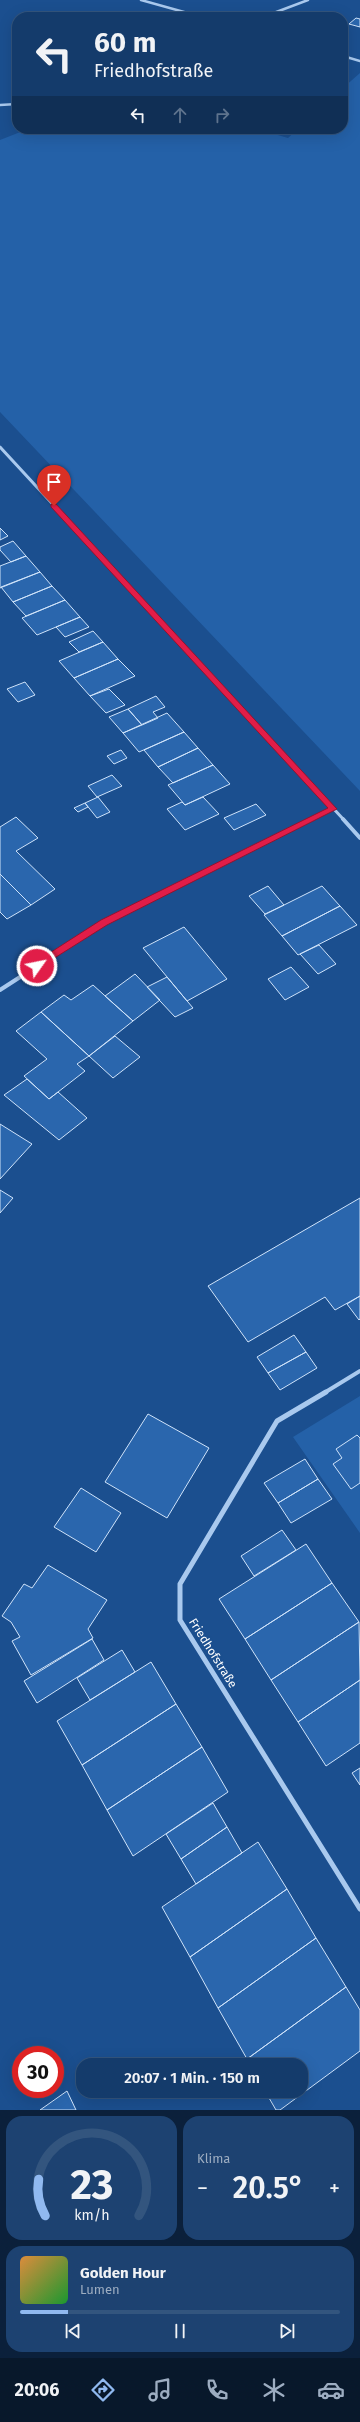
<!DOCTYPE html>
<html lang="de">
<head>
<meta charset="utf-8">
<style>
  body { margin:0; font-family:"Fira Sans",sans-serif; background:#1d4271; color:#f1f3f6; height:100vh; display:flex; flex-direction:column; font-size:15px; white-space:nowrap }
  * { box-sizing:border-box; margin:0 }
  p { font-size:13px; color:#9dadc1 }
  .icon { flex:none; width:22px; height:22px; fill:none; stroke:currentColor; stroke-width:2; stroke-linecap:round; stroke-linejoin:round }
  .map { position:relative; height:2110px; overflow:hidden }
  .drawer { display:flex; flex-direction:column; gap:6px; padding:6px; background:#0b203b; flex:1 }
  .drawer>* { flex:none }
  .guide { position:absolute; left:12px; top:12px; width:336px; height:122px; border-radius:16px; box-shadow:0 4px 16px #0002,0 0 0 1px #33557e; background:#143b6b; color:#f1f3f6; overflow:hidden }
  .speed { position:absolute; left:12px; top:2046px; display:flex; gap:8px; font-size:20px; font-weight:700; text-align:center }
  .speed>* { display:grid; place-content:center; width:52px; height:52px; border-radius:50%; background:#143b6b; box-shadow:0 4px 16px #0002,0 0 0 1px #33557e; line-height:1 }
  .speed .limit { border:6px solid #d22; background:#fff; color:#111 }
  .pin { position:absolute; display:grid; place-items:center; width:34px; height:34px; color:#fff; margin:-41px -17px; border-radius:50% 50% 50% 0; rotate:-45deg; box-shadow:0 0 4px #0007 }
  .pin .icon { rotate:45deg }
  .me { position:absolute; width:44px; margin:-22px; rotate:57deg; stroke-linejoin:round; filter:drop-shadow(0 0 3px #0008) }
  .turn { display:flex; align-items:center; gap:14px; height:84px; padding:0 16px; font-size:18px }
  .turn .icon { width:52px; height:52px; stroke-width:2.5 }
  .turn b { display:block; font-size:28px; line-height:34px }
  .lanes { display:flex; align-items:center; height:38px; padding:0 16px; background:#0003; justify-content:center; gap:20px; direction:ltr }
  .lanes .off { opacity:.35 }
  .big { font-size:30px; font-weight:600; line-height:1.1 }
  .drawer .widget { flex:1; display:flex; flex-direction:column; justify-content:center; gap:6px; min-width:0; padding:0 14px; border-radius:16px; background:#1d4271 }
  .drawer .dial { align-items:center; gap:0 }
  .dial svg { height:104px; overflow:visible; fill:none; stroke:#33557e; stroke-width:7; stroke-linecap:round; text-anchor:middle }
  .dial text { fill:#f1f3f6; stroke:none }
  .song { display:flex; align-items:center; gap:12px }
  .cover { width:48px; height:48px; border-radius:6px; background:linear-gradient(135deg,hsl(30 70% 55%),hsl(130 70% 35%)) }
  .played { height:4px; border-radius:2px; background:linear-gradient(90deg,#90b9f0 15%,#33557e 15%) }
  .keys { display:flex; justify-content:space-around; direction:ltr }
  .heat { display:flex; justify-content:space-between; align-items:center; font-size:22px; direction:ltr }
  .drawer .tiles { flex:1; display:grid; gap:6px; grid-template-columns:1fr 1fr }
  .widget:last-child { grid-column:span 2 }
  .trip { position:absolute; left:76px; top:2058px; width:232px; height:40px; border-radius:16px; background:#143b6b; box-shadow:0 4px 16px #0002,0 0 0 1px #33557e; font-weight:600; line-height:40px; text-align:center }
  .dock { display:flex; height:64px; justify-content:space-around; align-items:center; background:#08182b; color:#9dadc1 }
  .dock .icon { width:28px; height:28px }
  .dock .selected { color:#90b9f0 }
  .dock b { font-size:18px; color:#f1f3f6 }
  .map>svg:first-child { display:block }
  .green { fill:#2461a8 }
  .building { fill:#2a66ad; stroke:#cfe3fa }
  .lines { fill:none; stroke-linecap:round; stroke-linejoin:round }
  .minor-far3 { stroke:#a9c9ee; stroke-width:2.5 }
  .minor-far2 { stroke:#a9c9ee; stroke-width:3 }
  .minor-far1 { stroke:#a9c9ee; stroke-width:4 }
  .minor { stroke:#a9c9ee; stroke-width:5 }
  .route { fill:#e11d48; stroke:#92132f }
  .labels { text-anchor:middle; dominant-baseline:central; stroke-width:4; stroke-linejoin:round; paint-order:stroke }
  .near-street-label { font-size:12px; fill:#fff; stroke:#1b4f8f }
</style>
</head>
<body>
<div class="map">
<svg width="360" height="2110" viewBox="0 0 360 2110">
  <rect width="100%" height="100%" fill="#1b4f8f"/>
  <path class="green" d="M360,73v718l-360,-379v-272l28,-11h229l31,9 10,-9h45v-41z
    M360,1396v137l-67,-96z"/>
  <path class="building" d="M356,18l4,1v8l-11,-3z
    M0,528l8,8 -8,4z
    M13,541l13,15 -15,6 -11,-12v-3z
    M26,556l14,16 -40,16v-22z
    M40,572l12,14 -39,16 -12,-15z
    M52,586l13,14 -39,16 -13,-14z
    M65,600l15,17 -43,18 -15,-17z
    M80,617l9,10 -24,10 -9,-10z
    M93,631l10,11 -24,10 -10,-10z
    M103,642l15,17 -44,19 -15,-17z
    M118,659l17,17 -45,20 -16,-18z
    M25,682l10,13 -17,7 -11,-13z
    M109,689l16,16 -19,8 -16,-17z
    M156,696l9,11 -12,5 5,6 -16,7 -14,-16z
    M128,709l14,16 -19,8 -14,-16z
    M167,713l17,19 -45,20 -16,-19z
    M184,732l14,16 -40,19 -14,-17z
    M198,748l15,17 -40,18 -15,-16z
    M121,750l6,8 -13,6 -7,-8z
    M213,765l17,19 -45,21 -17,-20z
    M112,775l10,11 -25,11 -9,-11z
    M98,797l12,15 -13,6 -12,-15z
    M203,797l16,17 -34,16 -18,-21 15,-7 3,3z
    M85,803l3,4 -10,5 -4,-4z
    M256,804l10,11 -32,15 -10,-12z
    M16,817l22,21 -22,13 39,38 -24,16 -31,-31v-47z
    M0,874l31,31 -24,14 -7,-7z
    M268,886l16,19 -19,9 -16,-18z
    M322,886l18,20 -58,30 -18,-21z
    M340,906l17,19 -59,30 -16,-19z
    M184,927l43,52 -40,22 -44,-53z
    M319,945l17,19 -18,10 -18,-20z
    M291,967l18,20 -24,13 -17,-21z
    M135,974l25,26 -27,21 -28,-25z
    M167,977l26,31 -18,9 -28,-30z
    M93,985l40,36 -44,35 -48,-44 23,-17 7,5z
    M41,1012l48,44 -12,8 8,7 -36,28 -25,-23 23,-17 -31,-28z
    M115,1036l25,21 -27,21 -24,-22z
    M27,1079l22,20 9,-7 29,26 -28,22 -55,-45z
    M0,1124l32,20 -32,35z
    M0,1190l13,8 -13,15z
    M360,1198v98l-25,14 -10,-13 -77,45 -40,-56z
    M360,1296v23l-1,1 -12,-16z
    M294,1335l12,17 -38,21 -11,-16z
    M306,1352l11,16 -37,22 -12,-17z
    M148,1414l61,34 -42,70 -62,-36z
    M357,1435l3,3v45l-9,6 -18,-25 9,-6 -6,-9z
    M305,1459l13,20 -40,24 -14,-20z
    M318,1479l14,20 -41,24 -13,-20z
    M81,1488l40,25 -25,39 -42,-25z
    M282,1530l14,20 -42,26 -13,-20z
    M306,1544l26,39 -87,56 -26,-40z
    M48,1565l59,35 -19,29 5,9 -62,37 -19,-34 8,-4 -9,-15 -9,-6 22,-32 8,4z
    M332,1583l27,39 -88,58 -26,-41z
    M359,1622l1,58 -62,42 -27,-42z
    M92,1639l12,21 -67,43 -13,-22z
    M122,1650l13,22 -45,28 -13,-22z
    M151,1662l25,42 -94,61 -25,-44z
    M360,1680v63l-34,23 -28,-44z
    M176,1704l26,43 -95,63 -25,-45z
    M202,1747l26,45 -95,64 -26,-46z
    M360,1768v17l-8,-12z
    M213,1803l14,24 -46,32 -15,-25z
    M227,1827l15,26 -46,31 -15,-25z
    M258,1842l29,47 -97,68 -28,-50z
    M287,1889l29,49 -98,70 -28,-51z
    M316,1938l30,49 -99,72 -29,-51z
    M346,1987l14,23v41l-80,59h-4l-11,-19h36v-26h-51l-3,-6z
    M67,2091l9,19h-36z"/>
  <g class="lines">
    <path class="minor-far3" d="M141,0l61,17
      M263,17l45,-17
      M343,56l17,5
      M0,105l17,-1"/>
    <path class="minor-far2" d="M0,447l344,373
      M310,820l23,-11"/>
    <path class="minor-far1" d="M343,819l17,19
      M0,990l104,-67 208,-104
      M324,1393l36,-22"/>
    <path class="minor" d="M326,1392l-49,29 -97,163v36l180,289"/>
  </g>
  <path class="route" d="M51,504h5l281,305 -230,116 -70,44 -3,-1v-5l67,-43 227,-112 -277,-301z"/>
  <g class="labels">
    <g class="near-street-label">
      <text transform="translate(213 1653) rotate(58)">Friedhofstraße</text>
    </g>
  </g>
</svg>
<div class="speed"><div class="limit">30</div></div>
<div class="pin" style="left:54px;top:506px;background:#d93025"><svg class="icon" aria-label="arrive" viewBox="0 0 24 24"><path d="M6 21V4h12l-3 4 3 4H6"/></svg></div>
<svg class="me" style="left:37px;top:966px" viewBox="-20 -20 40 40"><circle r="17" fill="#e11d48" stroke="#fff" stroke-width="3"/><path d="M0-11L8 9 0 5-8 9z" fill="#fff"/></svg>
<div class="trip">20:07 · 1 Min. · 150 m</div>
<div class="guide">
<div class="turn"><svg class="icon" aria-label="left" viewBox="0 0 24 24"><path d="M17 20v-9H6M10 6l-5 5 5 5"/></svg><div><b>60 m</b>Friedhofstraße</div></div>
<div class="lanes"><svg class="icon" aria-label="left" viewBox="0 0 24 24"><path d="M17 20v-9H6M10 6l-5 5 5 5"/></svg><svg class="icon off" aria-label="ahead" viewBox="0 0 24 24"><path d="M12 20V5M6 11l6-6 6 6"/></svg><svg class="icon off" aria-label="right" viewBox="0 0 24 24"><path d="M7 20v-9h11M14 6l5 5-5 5"/></svg></div>
</div>
</div>
<section class="drawer">
<div class="tiles">
<div class="widget dial"><svg viewBox="0 0 100 80">
<path d="M14 69A42 42 0 1 1 86 69"/>
<path d="M14 69A42 42 0 0 1 9 41" stroke="#90b9f0"/>
<text x="50" y="56" font-size="32" font-weight="700">23</text>
<text x="50" y="72" font-size="11">km/h</text>
</svg></div>
<div class="widget"><p>Klima</p>
<div class="heat"><a>−</a><b class="big">20.5°</b><a>+</a></div>
</div>
<div class="widget">
<div class="song"><i class="cover"></i><div><b>Golden Hour</b><p>Lumen</p></div></div>
<div class="played"></div>
<div class="keys"><svg class="icon" aria-label="previous" viewBox="0 0 24 24"><path d="M18 5L8 12l10 7zM5 5v14"/></svg><svg class="icon" aria-label="pause" viewBox="0 0 24 24"><path d="M8 5v14M16 5v14"/></svg><svg class="icon" aria-label="next" viewBox="0 0 24 24"><path d="M6 5l10 7-10 7zM19 5v14"/></svg></div>
</div>
</div>
</section>
<nav class="dock">
<b>20:06</b>
<svg class="icon selected" aria-label="directions" viewBox="0 0 24 24"><path d="M12 3l9 9-9 9-9-9zM9 14v-3h6M13 9l2 2-2 2"/></svg>
<svg class="icon" aria-label="music" viewBox="0 0 24 24"><path d="M9 18V5l10-2v13"/><circle cx="6" cy="18" r="3"/><circle cx="16" cy="16" r="3"/></svg>
<svg class="icon" aria-label="phone" viewBox="0 0 24 24"><path d="M5 4h4l2 5-3 2q2 4 5 5l2-3 5 2v4C11 20 4 13 5 4z"/></svg>
<svg class="icon" aria-label="climate" viewBox="0 0 24 24"><path d="M12 3v18M4 7l16 10M4 17L20 7"/></svg>
<svg class="icon" aria-label="car" viewBox="0 0 24 24"><path d="M5 17H2v-5l4-1 3-4h7l3 4 3 1v5h-3M9 17h6M6 11h13"/><circle cx="7" cy="17" r="2"/><circle cx="17" cy="17" r="2"/></svg>
</nav>
</body>
</html>
